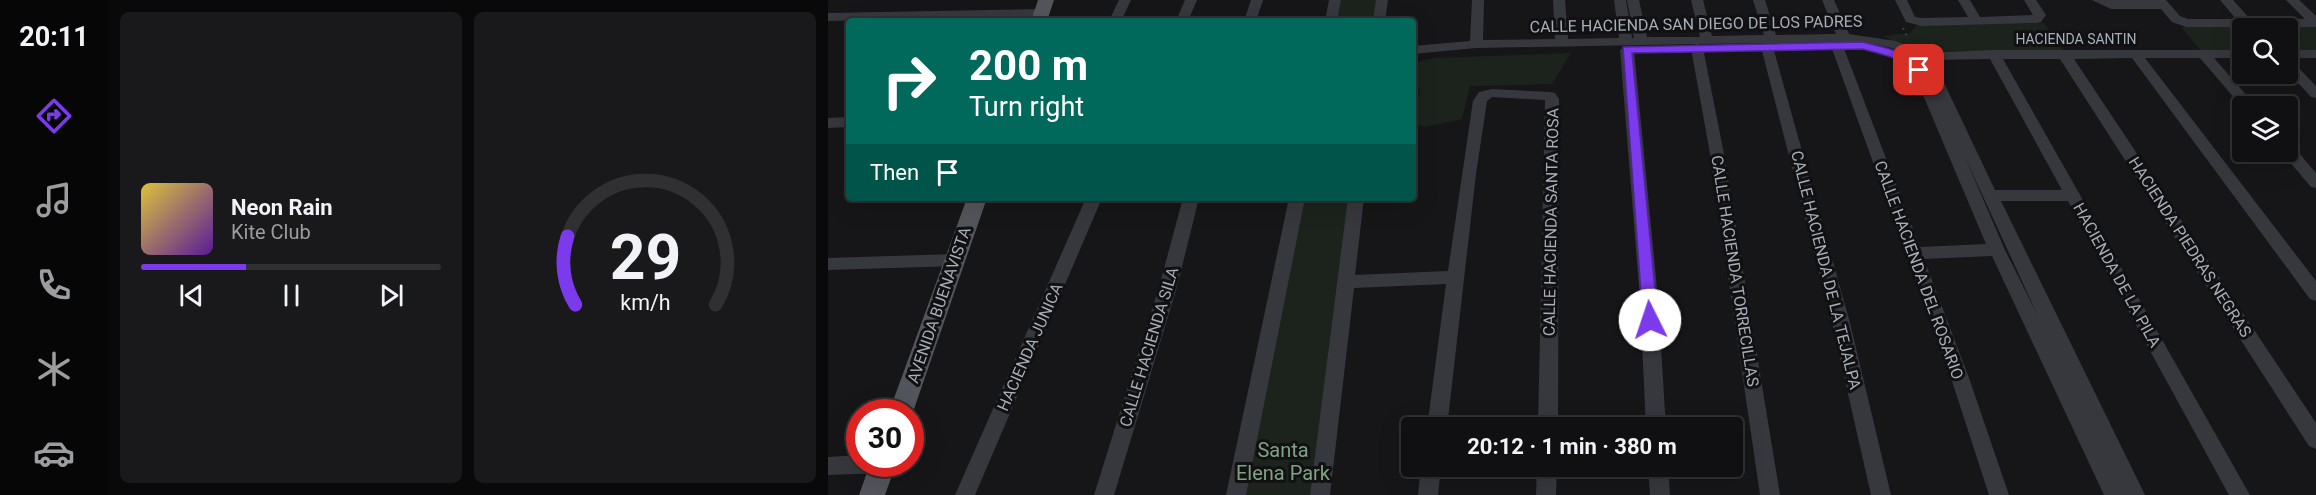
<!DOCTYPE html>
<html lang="en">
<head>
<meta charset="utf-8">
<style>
  body { margin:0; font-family:Roboto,sans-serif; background:#19191b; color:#f1f3f6; height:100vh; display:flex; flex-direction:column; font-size:22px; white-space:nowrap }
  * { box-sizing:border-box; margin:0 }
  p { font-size:20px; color:#9c9d9f }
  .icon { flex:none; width:33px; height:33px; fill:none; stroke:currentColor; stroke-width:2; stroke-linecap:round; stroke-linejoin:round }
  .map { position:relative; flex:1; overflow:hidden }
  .side { display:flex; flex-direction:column; gap:12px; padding:12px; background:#09090a; width:720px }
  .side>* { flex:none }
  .top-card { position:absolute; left:18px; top:18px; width:570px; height:183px; border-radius:6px; box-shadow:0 6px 24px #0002,0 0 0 2px #303032; background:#00695c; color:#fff; overflow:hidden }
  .fabs { position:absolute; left:1404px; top:18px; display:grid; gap:12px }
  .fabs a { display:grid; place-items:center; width:66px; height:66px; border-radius:6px; background:#101012; box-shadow:0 6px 24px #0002,0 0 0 2px #303032; font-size:30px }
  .speed { position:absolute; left:18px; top:399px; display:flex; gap:12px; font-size:30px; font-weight:700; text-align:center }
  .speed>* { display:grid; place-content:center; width:78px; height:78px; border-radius:50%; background:#101012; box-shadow:0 6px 24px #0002,0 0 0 2px #303032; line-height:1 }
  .speed .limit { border:9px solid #d22; background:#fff; color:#111 }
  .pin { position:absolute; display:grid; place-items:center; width:51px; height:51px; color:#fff; margin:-26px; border-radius:12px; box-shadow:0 3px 9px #0006 }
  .me { position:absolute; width:66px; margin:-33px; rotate:356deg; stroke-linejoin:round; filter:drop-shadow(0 0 4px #0008) }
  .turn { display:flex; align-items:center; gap:21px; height:126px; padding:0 24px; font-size:27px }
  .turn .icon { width:78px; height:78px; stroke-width:2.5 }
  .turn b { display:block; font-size:42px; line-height:51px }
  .then { display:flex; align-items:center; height:57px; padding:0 24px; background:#0003; gap:12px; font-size:22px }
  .side .card { flex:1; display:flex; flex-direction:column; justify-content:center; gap:9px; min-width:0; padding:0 21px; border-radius:9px; background:#19191b }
  .side .dial { align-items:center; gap:0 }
  .dial svg { height:156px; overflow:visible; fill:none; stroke:#303032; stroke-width:7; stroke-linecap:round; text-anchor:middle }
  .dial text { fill:#f1f3f6; stroke:none }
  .song { display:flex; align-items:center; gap:18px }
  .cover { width:72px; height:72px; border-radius:9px; background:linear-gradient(135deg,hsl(50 70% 55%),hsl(270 70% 35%)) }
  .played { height:6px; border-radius:3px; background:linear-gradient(90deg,#7c3aed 35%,#303032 35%) }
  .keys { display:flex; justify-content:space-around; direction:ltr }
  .side .tiles { flex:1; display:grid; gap:12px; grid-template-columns:repeat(2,1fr) }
  .trip { position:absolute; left:573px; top:417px; width:342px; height:60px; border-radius:6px; background:#101012; box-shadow:0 6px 24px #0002,0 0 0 2px #303032; font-weight:700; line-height:60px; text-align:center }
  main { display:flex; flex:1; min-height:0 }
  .menu { display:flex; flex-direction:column; width:108px; justify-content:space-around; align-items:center; background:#060607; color:#9c9d9f }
  .menu .icon { width:42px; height:42px }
  .menu .selected { color:#7c3aed }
  .menu b { font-size:27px; color:#f1f3f6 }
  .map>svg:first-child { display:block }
  .green { fill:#1c231d }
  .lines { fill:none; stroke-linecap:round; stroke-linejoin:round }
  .path { stroke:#3d3f44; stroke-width:2; stroke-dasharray:2 4; stroke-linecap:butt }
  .minor { fill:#37383d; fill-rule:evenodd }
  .major { fill:#53555c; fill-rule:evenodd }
  .route { fill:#7c3aed; stroke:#51269a; stroke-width:1.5 }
  .labels { text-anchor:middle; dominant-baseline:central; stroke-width:6; stroke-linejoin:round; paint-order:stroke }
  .far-street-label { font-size:14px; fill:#a8adb8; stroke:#111113 }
  .street-label { font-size:16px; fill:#a8adb8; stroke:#111113 }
  .near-park-label { font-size:20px; fill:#7fa381; stroke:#111113 }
</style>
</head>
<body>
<main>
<nav class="menu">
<b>20:11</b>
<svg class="icon selected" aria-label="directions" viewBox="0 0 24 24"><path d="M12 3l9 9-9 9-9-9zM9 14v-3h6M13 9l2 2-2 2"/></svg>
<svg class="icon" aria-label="music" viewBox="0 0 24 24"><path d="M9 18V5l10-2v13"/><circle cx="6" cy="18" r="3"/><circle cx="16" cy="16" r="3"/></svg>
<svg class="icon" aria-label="phone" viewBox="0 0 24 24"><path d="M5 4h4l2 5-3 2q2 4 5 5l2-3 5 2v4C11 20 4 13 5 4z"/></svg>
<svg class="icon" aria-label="climate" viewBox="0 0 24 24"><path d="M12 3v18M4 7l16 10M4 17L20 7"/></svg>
<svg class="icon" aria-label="car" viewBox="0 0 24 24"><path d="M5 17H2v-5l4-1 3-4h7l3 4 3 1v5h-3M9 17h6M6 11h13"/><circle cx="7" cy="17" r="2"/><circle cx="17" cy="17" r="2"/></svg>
</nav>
<section class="side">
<div class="tiles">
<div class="card">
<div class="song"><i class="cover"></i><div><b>Neon Rain</b><p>Kite Club</p></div></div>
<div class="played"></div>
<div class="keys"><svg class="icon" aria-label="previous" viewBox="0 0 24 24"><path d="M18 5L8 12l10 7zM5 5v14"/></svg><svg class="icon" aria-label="pause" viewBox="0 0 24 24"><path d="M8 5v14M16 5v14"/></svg><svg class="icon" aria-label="next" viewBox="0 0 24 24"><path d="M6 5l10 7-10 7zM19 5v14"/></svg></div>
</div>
<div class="card dial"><svg viewBox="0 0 100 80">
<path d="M14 69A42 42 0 1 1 86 69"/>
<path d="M14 69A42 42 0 0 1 10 34" stroke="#7c3aed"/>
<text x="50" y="56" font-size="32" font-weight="700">29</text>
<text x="50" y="72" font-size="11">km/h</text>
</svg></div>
</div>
</section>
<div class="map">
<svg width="1488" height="495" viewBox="0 0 1488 495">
  <rect width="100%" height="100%" fill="#161618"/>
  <path class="green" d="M512,0h38l-2,21h-40z
    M1216,23l19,27 -145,2 -35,-16 27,-3 7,-8z
    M1353,27h135v25h-28v-24h-46v24h-40z
    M743,53l-19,31 -82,2 -8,33 -36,8 -13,-3 7,-34 -7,-7 1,-20 21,-5z
    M474,198h51l-43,297h-67z"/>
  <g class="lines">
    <path class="path" d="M1075,28l5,11"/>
    <path class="minor" d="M291,0h12l-10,21h-12z
      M357,0h12l-9,21h-12z
      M423,0h12l-7,21h-12z
      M501,0h12l-4,21h-12z
      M548,0h12l-3,21h-12z
      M644,0h12l-1,40 72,-1 -2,-39h12l3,39 51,-1 -5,-38h12l6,38h2l-7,-38h12l8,37h53l-9,-37h12l9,36 52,-1 -11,-35h12l11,35 60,-1 -14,-34h12l15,34 47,7 26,12 72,-3h248v8h-28l42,48 -14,1 -42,-49h-55l171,223v20l-6,-2 -178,-241 -58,1 242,364v26l-7,-3 -249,-387h-57l247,436h-21l-161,-294h-67l144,294h-41l-112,-239 -68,3 45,119 40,117h-20l-38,-117 -120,-332 6,-4 6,4 77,201 66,-3 -71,-168 2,-3h9l-8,-10h-9l-2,-3 4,-3c-21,-13 -44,-14 -67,-15l-146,2 5,4 21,106 56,341h-20l-50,-341 -19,-106 5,-4 -220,4 -63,6v-8l57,-5zM1162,59l72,131h-67l-58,-122 -7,-8zM1136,155l74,161 -33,-66z
      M1067,0h12l8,17 7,1 46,-1 -10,-17h12l10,17 53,-2 -9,-15h12l10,15 -5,7 -4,1 -115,3 -16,-4z
      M1264,0h74l14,16 8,3h48l-16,-19h13l17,19h55l-19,-19h13l17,16v11h-130l-14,-5 -11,-13h-50z
      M213,9l4,1 2,3 -2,3 -217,5v-8z
      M939,43l6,4 77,276 41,172h-20l-39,-172 -71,-276z
      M799,46l7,4 24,249 8,129h-20l-6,-129 -20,-249z
      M1460,50h28v8h-28z
      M1460,61l5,1 23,24v12l-5,-1 -23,-25z
      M664,89l58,3 5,1 4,6 -1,329h-20l7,-328 -53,-3 -5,4 -11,73 -29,254h-20l19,-144 -92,4 -24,207h-20l38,-297h16l-9,77 93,-4 25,-170 6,-9z
      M21,117v10l-21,1v-10z
      M1460,145l5,1 23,27v15l-5,-1 -28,-33 -1,-2h6z
      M258,198h16l-127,297h-20z
      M355,198h16l-22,89 -63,208h-20l65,-208z
      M461,198h16l-59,297h-20z
      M127,254l6,1 2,5 -2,5 -6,1 -127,4v-12z
      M32,455v9h33l-3,7 -7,2 -55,2v-18z
      M593,466h20l-3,29h-20z
      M709,466h20l-1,29h-20z
      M820,466h20l2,29h-20z"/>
    <path class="major" d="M210,0h16l-7,21h-16z
      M139,198h20l-74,214 -3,6v-6h-21z
      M42,464h26l-11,31h-26z"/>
  </g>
  <path class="route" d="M1034,42c23,6 47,9 62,28l-1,3h-8c-15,-16 -33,-19 -53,-24l-230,4 26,267 -2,5h-11l-2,-5 -20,-273z"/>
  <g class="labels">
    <g class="far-street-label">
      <text x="1248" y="39">HACIENDA SANTIN</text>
    </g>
    <g class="street-label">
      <text transform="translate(868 24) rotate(-1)">CALLE HACIENDA SAN DIEGO DE LOS PADRES</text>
      <text transform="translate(723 222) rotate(-89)">CALLE HACIENDA SANTA ROSA</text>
      <text transform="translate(1362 247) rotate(57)">HACIENDA PIEDRAS NEGRAS</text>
      <text transform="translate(998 270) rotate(76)">CALLE HACIENDA DE LA TEJALPA</text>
      <text transform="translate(1091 270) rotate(70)">CALLE HACIENDA DEL ROSARIO</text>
      <text transform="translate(907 271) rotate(81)">CALLE HACIENDA TORRECILLAS</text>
      <text transform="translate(1289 275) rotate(61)">HACIENDA DE LA PILA</text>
      <text transform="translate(111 305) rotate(-71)">AVENIDA BUENAVISTA</text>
      <text transform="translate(202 347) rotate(-66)">HACIENDA JUNICA</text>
      <text transform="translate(321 347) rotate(-73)">CALLE HACIENDA SILA</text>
    </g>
    <g class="near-park-label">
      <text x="455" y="450">Santa<tspan x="455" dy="23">Elena Park</tspan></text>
    </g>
  </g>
</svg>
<div class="fabs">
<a><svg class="icon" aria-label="search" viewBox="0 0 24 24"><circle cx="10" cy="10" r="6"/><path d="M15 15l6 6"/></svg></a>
<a><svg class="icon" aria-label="layers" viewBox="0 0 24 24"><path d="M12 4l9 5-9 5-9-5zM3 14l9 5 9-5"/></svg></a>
</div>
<div class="speed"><div class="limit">30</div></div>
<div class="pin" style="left:1091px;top:70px;background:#d93025"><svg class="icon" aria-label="arrive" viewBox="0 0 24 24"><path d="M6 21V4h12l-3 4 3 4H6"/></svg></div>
<svg class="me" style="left:822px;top:320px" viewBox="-20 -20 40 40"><circle r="19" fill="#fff"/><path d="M0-13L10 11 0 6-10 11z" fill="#7c3aed"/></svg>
<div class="trip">20:12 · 1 min · 380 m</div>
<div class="top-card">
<div class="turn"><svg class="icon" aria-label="right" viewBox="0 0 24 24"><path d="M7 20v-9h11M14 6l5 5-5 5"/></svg><div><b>200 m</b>Turn right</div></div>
<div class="then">Then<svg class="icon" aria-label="arrive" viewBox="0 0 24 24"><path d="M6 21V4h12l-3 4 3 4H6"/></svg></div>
</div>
</div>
</main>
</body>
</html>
